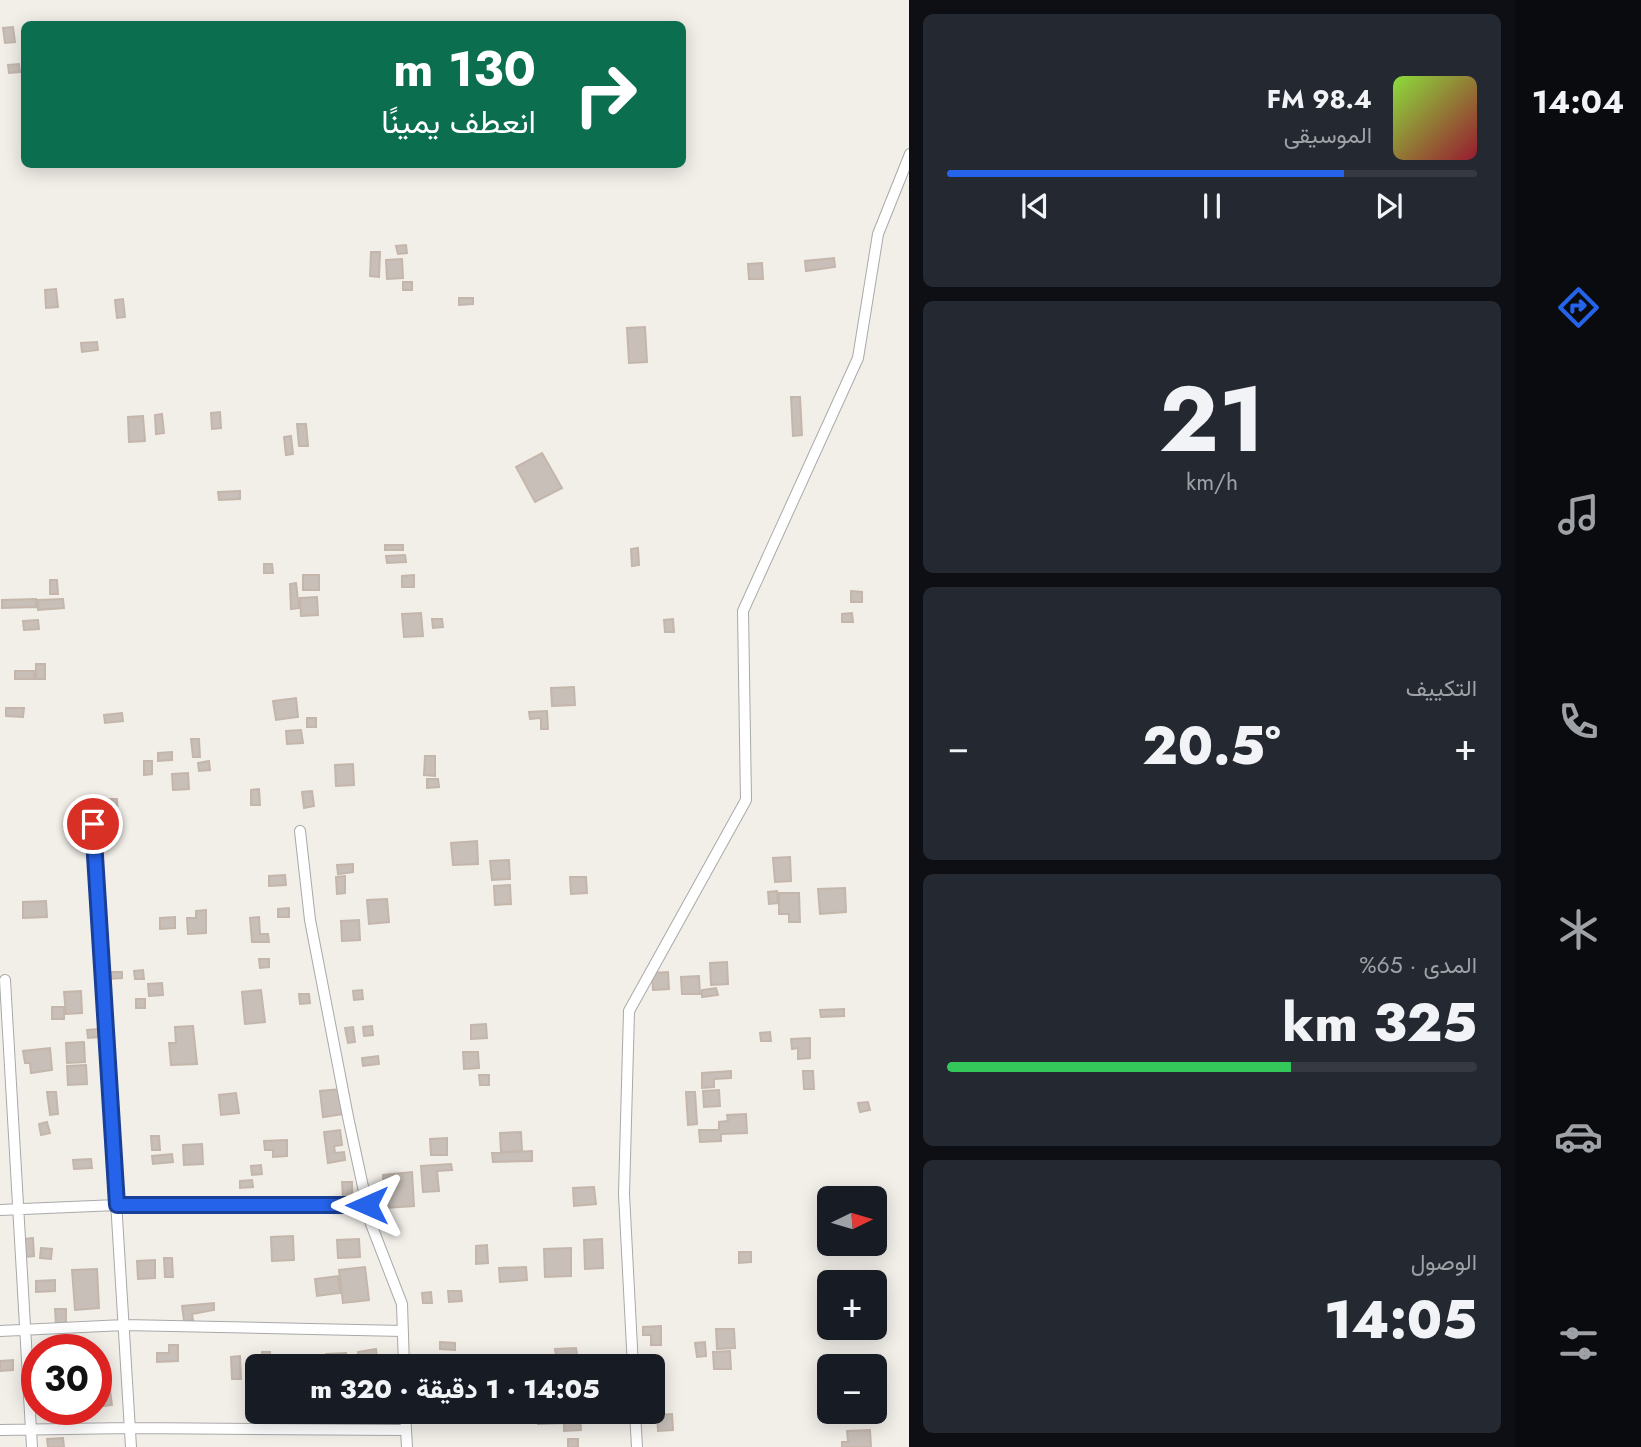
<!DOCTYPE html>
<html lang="ar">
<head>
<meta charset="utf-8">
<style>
  body { margin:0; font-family:Jost,Vazirmatn,sans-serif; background:#242831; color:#f1f3f6; direction:rtl; height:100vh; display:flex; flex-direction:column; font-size:26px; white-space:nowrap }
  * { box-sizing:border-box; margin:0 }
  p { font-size:23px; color:#9ea1a6 }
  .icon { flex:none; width:38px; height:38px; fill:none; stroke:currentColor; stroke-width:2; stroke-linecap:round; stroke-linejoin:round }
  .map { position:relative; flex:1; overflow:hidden; direction:ltr }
  .panel { display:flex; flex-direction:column; gap:14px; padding:14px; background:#0d0f14; width:606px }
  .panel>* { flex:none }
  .hud { position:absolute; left:21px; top:21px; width:665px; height:147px; border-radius:10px; box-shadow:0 4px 18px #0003; direction:rtl; background:#0b6e4f; color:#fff; overflow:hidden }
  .needle { width:46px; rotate:85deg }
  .fabs { position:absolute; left:817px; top:1186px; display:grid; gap:14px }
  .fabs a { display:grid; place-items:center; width:70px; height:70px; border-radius:10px; background:#171b24; box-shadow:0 4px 18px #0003; font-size:35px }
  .speed { position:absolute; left:21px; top:1334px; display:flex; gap:14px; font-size:35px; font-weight:700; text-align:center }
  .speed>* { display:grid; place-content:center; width:91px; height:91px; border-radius:50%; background:#171b24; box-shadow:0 4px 18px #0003; line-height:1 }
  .speed .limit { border:10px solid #d22; background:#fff; color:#111 }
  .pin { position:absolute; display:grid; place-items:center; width:60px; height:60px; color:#fff; margin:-30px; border:4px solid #fff; border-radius:50%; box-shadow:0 2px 7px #0007 }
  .me { position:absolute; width:77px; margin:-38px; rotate:270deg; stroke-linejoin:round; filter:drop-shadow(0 0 5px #0008) }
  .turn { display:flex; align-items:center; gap:24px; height:147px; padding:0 35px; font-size:32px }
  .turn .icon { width:91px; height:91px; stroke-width:2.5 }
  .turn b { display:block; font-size:49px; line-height:60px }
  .big { font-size:52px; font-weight:800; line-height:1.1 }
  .panel .card { flex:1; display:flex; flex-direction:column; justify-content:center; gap:10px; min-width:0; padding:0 24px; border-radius:10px; background:#242831 }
  .panel .dial { align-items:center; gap:0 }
  .dial b { font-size:91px; line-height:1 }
  .song { display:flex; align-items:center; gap:21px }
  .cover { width:84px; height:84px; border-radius:10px; background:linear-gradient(135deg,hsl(90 70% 55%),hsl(350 70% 35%)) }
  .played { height:7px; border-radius:4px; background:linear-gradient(90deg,#2563eb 75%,#363941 75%) }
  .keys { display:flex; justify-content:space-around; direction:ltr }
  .heat { display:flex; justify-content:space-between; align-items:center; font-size:38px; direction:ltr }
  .charge { height:10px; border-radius:5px; background:linear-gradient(90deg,#34c759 65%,#363941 0) }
  .trip { position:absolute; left:245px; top:1354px; width:420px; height:70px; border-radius:10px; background:#171b24; box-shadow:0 4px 18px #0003; font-weight:800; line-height:70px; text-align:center; direction:rtl }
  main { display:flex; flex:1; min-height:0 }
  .tab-bar { display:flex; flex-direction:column; width:126px; justify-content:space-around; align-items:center; background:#090b0e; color:#9ea1a6 }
  .tab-bar .icon { width:49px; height:49px }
  .tab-bar .active { color:#2563eb }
  .tab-bar b { font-size:32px; color:#f1f3f6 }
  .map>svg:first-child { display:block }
  .building { fill:#c7bfb8; stroke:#c4b6ab; stroke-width:2 }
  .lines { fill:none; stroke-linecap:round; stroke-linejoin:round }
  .street-casing { stroke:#a9a9a9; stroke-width:12 }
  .street { stroke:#fff; stroke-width:10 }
  .route-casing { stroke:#184099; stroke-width:18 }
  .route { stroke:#2563eb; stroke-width:12 }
</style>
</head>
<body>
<main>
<nav class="tab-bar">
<b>14:04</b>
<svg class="icon active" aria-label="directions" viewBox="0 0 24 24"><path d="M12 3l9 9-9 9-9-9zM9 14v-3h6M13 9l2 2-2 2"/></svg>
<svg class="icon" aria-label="music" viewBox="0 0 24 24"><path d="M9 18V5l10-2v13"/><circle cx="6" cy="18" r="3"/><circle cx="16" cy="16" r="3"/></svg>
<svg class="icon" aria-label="phone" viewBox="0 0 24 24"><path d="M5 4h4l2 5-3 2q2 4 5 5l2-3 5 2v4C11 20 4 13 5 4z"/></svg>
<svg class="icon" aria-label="climate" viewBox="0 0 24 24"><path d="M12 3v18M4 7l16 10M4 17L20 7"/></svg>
<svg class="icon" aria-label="car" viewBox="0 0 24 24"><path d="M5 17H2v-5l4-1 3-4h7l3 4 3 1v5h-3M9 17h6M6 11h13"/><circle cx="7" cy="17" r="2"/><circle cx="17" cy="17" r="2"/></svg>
<svg class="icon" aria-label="filters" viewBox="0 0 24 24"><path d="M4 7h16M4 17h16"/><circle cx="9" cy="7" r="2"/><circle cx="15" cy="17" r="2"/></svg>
</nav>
<section class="panel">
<div class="card">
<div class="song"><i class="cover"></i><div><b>98.4 FM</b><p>الموسيقى</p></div></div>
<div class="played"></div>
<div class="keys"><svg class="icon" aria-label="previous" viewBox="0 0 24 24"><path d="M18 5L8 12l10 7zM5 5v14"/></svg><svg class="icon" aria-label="pause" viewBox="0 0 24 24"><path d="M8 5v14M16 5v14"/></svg><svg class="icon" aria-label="next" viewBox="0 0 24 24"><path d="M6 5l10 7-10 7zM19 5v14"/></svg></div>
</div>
<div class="card dial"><b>21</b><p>km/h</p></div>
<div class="card"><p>التكييف</p>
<div class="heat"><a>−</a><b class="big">20.5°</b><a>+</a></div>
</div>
<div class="card"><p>المدى · 65%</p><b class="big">325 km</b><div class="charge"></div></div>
<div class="card"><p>الوصول</p><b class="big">14:05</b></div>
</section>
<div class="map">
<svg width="910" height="1447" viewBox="0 0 910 1447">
  <rect width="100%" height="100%" fill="#f2efe9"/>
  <path class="building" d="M13,27l2,15 -10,1 -2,-15z
    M19,64l1,8 -11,1 -1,-8z
    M406,245l1,8 -9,1 -2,-8z
    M371,252h9l-1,25 -9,-1z
    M834,258l1,9 -29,4 -1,-10z
    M402,259l1,19 -16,1 -1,-19z
    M762,263l1,16h-14l-1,-15z
    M403,282h9v8h-9z
    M56,289l2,18 -12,1 -1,-18z
    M459,298h14v6l-14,1z
    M123,299l2,18 -8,1 -2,-18z
    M645,327l2,35 -18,1 -2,-35z
    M97,342l1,8 -16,2 -1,-9z
    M791,397h9l2,38 -9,1z
    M220,412l1,16 -9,1 -1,-16z
    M162,414l2,19 -8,1 -1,-19z
    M143,416l2,25 -16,1 -1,-25z
    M297,424h9l2,22h-9z
    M291,436l2,18 -7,1 -2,-18z
    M542,453l20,35 -27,14 -19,-35z
    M240,491v8l-21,1 -1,-8z
    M385,545h18v5h-18z
    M638,548l1,17 -7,1 -1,-17z
    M405,555l1,7 -19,1 -1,-7z
    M264,564h8l1,9h-9z
    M303,575h16v15h-16z
    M414,575v12h-12v-11z
    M50,580h7l1,14h-8z
    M296,583l3,25 -8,1 -1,-25z
    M851,591l11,1v10h-11z
    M317,597l1,18 -17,1 -1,-18z
    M36,599v8l-34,1v-8z
    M63,599l1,9 -26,2v-10z
    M421,613l2,23 -19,1 -2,-23z
    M852,613l1,9h-11v-8z
    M432,619h10l1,8 -10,1z
    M673,619l1,13h-9l-1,-12z
    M38,620l1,9 -15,1 -1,-9z
    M36,664h9v15h-9z
    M15,671h19v8h-19z
    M574,687l1,18 -23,1 -1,-18z
    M296,698l2,19 -22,3 -3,-19z
    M6,708h18l-1,9 -17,-1z
    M547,711l1,18h-7v-11l-11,1 -1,-7z
    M122,713l1,8 -18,2 -1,-8z
    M307,718h9v9h-9z
    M301,730l2,13 -16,1 -1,-13z
    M191,739h8l1,18h-7z
    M172,752v8l-14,1v-8z
    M425,756h10v20l-11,-1z
    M144,761h8v13l-8,1z
    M209,761l1,9 -11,1 -1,-8z
    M353,764l1,21 -18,1 -1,-21z
    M188,773l1,16 -16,1 -1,-16z
    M427,779h11l1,8 -12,1z
    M259,789l1,16h-9v-15z
    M312,791l2,15 -10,2 -2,-16z
    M108,799h9l1,21 -8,1z
    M477,841l1,23 -25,1 -2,-22z
    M790,857l1,24 -16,1 -2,-24z
    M509,860l1,19 -18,1 -2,-19z
    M353,864v8l-15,2 -1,-9z
    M285,875l1,10 -17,1v-10z
    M345,876v17l-8,1 -1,-17z
    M570,877h16l1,16 -16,1z
    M510,885l1,19 -16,1 -1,-19z
    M845,888l1,24 -26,2 -2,-25z
    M777,891l1,12 -9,1 -1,-12z
    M779,893h20l1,29h-11v-8h-10z
    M387,899l2,23 -20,2 -2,-24z
    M46,901l1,16 -24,1v-16z
    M289,908v9h-11v-8z
    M206,910v23l-18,1 -1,-16h9v-7z
    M175,917v11l-15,1v-11z
    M259,917l1,17h8l1,8h-17l-2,-24z
    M359,920l1,20 -18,1 -1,-20z
    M259,959h10v8l-9,1z
    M727,962l1,22 -17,1 -1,-22z
    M143,970l1,9h-9l-1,-8z
    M108,972h14v6l-14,1z
    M668,972l1,17 -16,1 -1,-17z
    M699,976l1,18h-18l-1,-17z
    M162,983l1,12 -14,1 -1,-12z
    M716,988l2,7 -16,2v-7z
    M261,990l4,32 -20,2 -3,-32z
    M362,990l1,9 -9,1 -1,-9z
    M81,991l1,22 -16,1 -2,-22z
    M299,994h10l1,9 -10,1z
    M136,999h9v9h-9z
    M52,1007h12v12h-12z
    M844,1009v7l-23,1 -1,-7z
    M486,1024l1,14 -16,1v-14z
    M193,1026l4,38 -26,1 -2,-22h7l-1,-16z
    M372,1026l1,9 -9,1 -1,-9z
    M353,1027l2,15 -7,1 -3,-15z
    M99,1029v8l-11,1 -1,-8z
    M770,1032l1,9h-10l-1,-8z
    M810,1038v20l-12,1v-11l-6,1 -1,-10z
    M84,1042l1,20 -18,1 -1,-20z
    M50,1048l2,22 -21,3 -1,-10h-5l-2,-12z
    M463,1052h15l1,16 -15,1z
    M378,1056l1,8 -16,2 -1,-8z
    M86,1065l1,19 -19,1 -1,-19z
    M731,1071v7l-17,1v8l-12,1v-15z
    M803,1071h10l1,18h-10z
    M479,1075h10v10h-9z
    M341,1089l3,25 -21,3 -3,-26z
    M719,1090l1,16 -16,1 -1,-16z
    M47,1092h9l2,22 -8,1z
    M686,1092h9l2,32 -9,1z
    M236,1093l3,20 -18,2 -2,-20z
    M868,1102l2,8 -10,2 -2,-9z
    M746,1114l1,19 -26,1v7l-21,1 -1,-12h20v-8l9,-1 -1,-6z
    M47,1122l3,11 -9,2 -2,-11z
    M340,1130l2,15 -8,1 1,7 9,-1 1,8 -17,3 -4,-31z
    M521,1132l1,19 -21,1 -1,-19z
    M151,1136h8l1,14h-8z
    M447,1138v17h-16l-1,-16z
    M287,1140v16l-14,1v-7h-8l-1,-9z
    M202,1144l1,20 -19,1 -1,-20z
    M532,1151v10l-39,1 -1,-9z
    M172,1154l1,8 -20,2 -1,-8z
    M91,1159l1,9 -18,1 -1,-9z
    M451,1164l1,6 -15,1 2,20 -16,1 -2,-26z
    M261,1165l1,9 -10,1 -1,-9z
    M412,1172l2,34 -29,2 -2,-33z
    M252,1180l1,7 -13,1v-7z
    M342,1182h10v14l-9,1z
    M594,1187l2,17 -22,2 -1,-18z
    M293,1236l1,24 -22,1 -1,-24z
    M33,1238l1,18 -10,1 -1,-18z
    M359,1239l1,18 -22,1 -1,-18z
    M602,1239l1,29 -18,1 -1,-29z
    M487,1245l1,18 -12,1v-18z
    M41,1248l11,1 -1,10 -11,-1z
    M571,1248v28l-26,1 -1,-28z
    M739,1252h12v10l-12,1z
    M164,1258h8l1,19h-8z
    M155,1260v18l-17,1 -1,-18z
    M365,1267l4,33 -26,3 -4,-33z
    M526,1267l1,13 -27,2 -1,-14z
    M97,1269l2,39 -24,2 -3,-40z
    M338,1276l2,17 -23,3 -2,-17z
    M55,1280v11l-19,1v-11z
    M448,1291h13l1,10 -13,1z
    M431,1292l1,11h-9l-1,-10z
    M214,1303v7l-22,4 1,6 -9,1 -2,-15z
    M55,1309h11v16h-10z
    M661,1326v19h-10v-10h-8v-8z
    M716,1329h18l1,19 -18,1z
    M440,1342l15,1v7l-15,-1z
    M705,1342l1,14 -9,1 -2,-14z
    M169,1345h9v16l-21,1v-9h12z
    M576,1348l1,7 -21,1 -1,-7z
    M376,1349l2,18h-18l-2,-15z
    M730,1351l1,18h-17l-1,-17z
    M262,1352h8v15h-9z
    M346,1353v14h-19l-1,-13z
    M240,1356l1,23h-9l-1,-22z
    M574,1357v10h-17l-1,-9z
    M13,1360v10l-13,1v-10z
    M109,1383l3,22 -16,2v-23z
    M580,1413l1,17 -17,1v-8l-26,1v-9z
    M672,1414l1,16 -15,1 -1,-16z
    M870,1430l1,17h-29v-5h6l-1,-11z
    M63,1438l1,9h-16l-1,-8z
    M568,1439h10v8h-10z"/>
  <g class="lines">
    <g class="street-casing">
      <path id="street" d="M93,824l38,623
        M300,831l10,89 38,197 23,107 31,80 2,63
        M5,980l27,467
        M0,1210l117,-5h250
        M0,1331l124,-6 279,6
        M633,1367l-9,-173 5,-183 117,-211 -3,-189 115,-253 20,-124 32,-80
        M405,1412l2,35
        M635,1412l2,35
        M0,1430l130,-2 276,2"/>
    </g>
    <use href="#street" class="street"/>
  </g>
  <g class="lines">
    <g class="route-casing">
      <path id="route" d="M93,824l24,381h250"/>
    </g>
    <use href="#route" class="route"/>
  </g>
</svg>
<div class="fabs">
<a><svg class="needle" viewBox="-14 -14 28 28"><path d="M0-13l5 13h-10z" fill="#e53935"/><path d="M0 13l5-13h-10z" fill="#9ea1a6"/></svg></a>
<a>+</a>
<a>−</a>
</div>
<div class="speed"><div class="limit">30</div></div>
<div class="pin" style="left:93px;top:824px;background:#d93025"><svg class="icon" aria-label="arrive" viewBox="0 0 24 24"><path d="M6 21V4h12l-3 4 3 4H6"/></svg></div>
<svg class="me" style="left:367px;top:1205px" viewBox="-20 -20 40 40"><path d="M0-17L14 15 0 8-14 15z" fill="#2563eb" stroke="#fff" stroke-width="4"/></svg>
<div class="trip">14:05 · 1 دقيقة · 320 m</div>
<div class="hud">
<div class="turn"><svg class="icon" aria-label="right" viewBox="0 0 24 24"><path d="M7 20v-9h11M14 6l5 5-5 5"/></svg><div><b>130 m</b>انعطف يمينًا</div></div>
</div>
</div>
</main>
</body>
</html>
